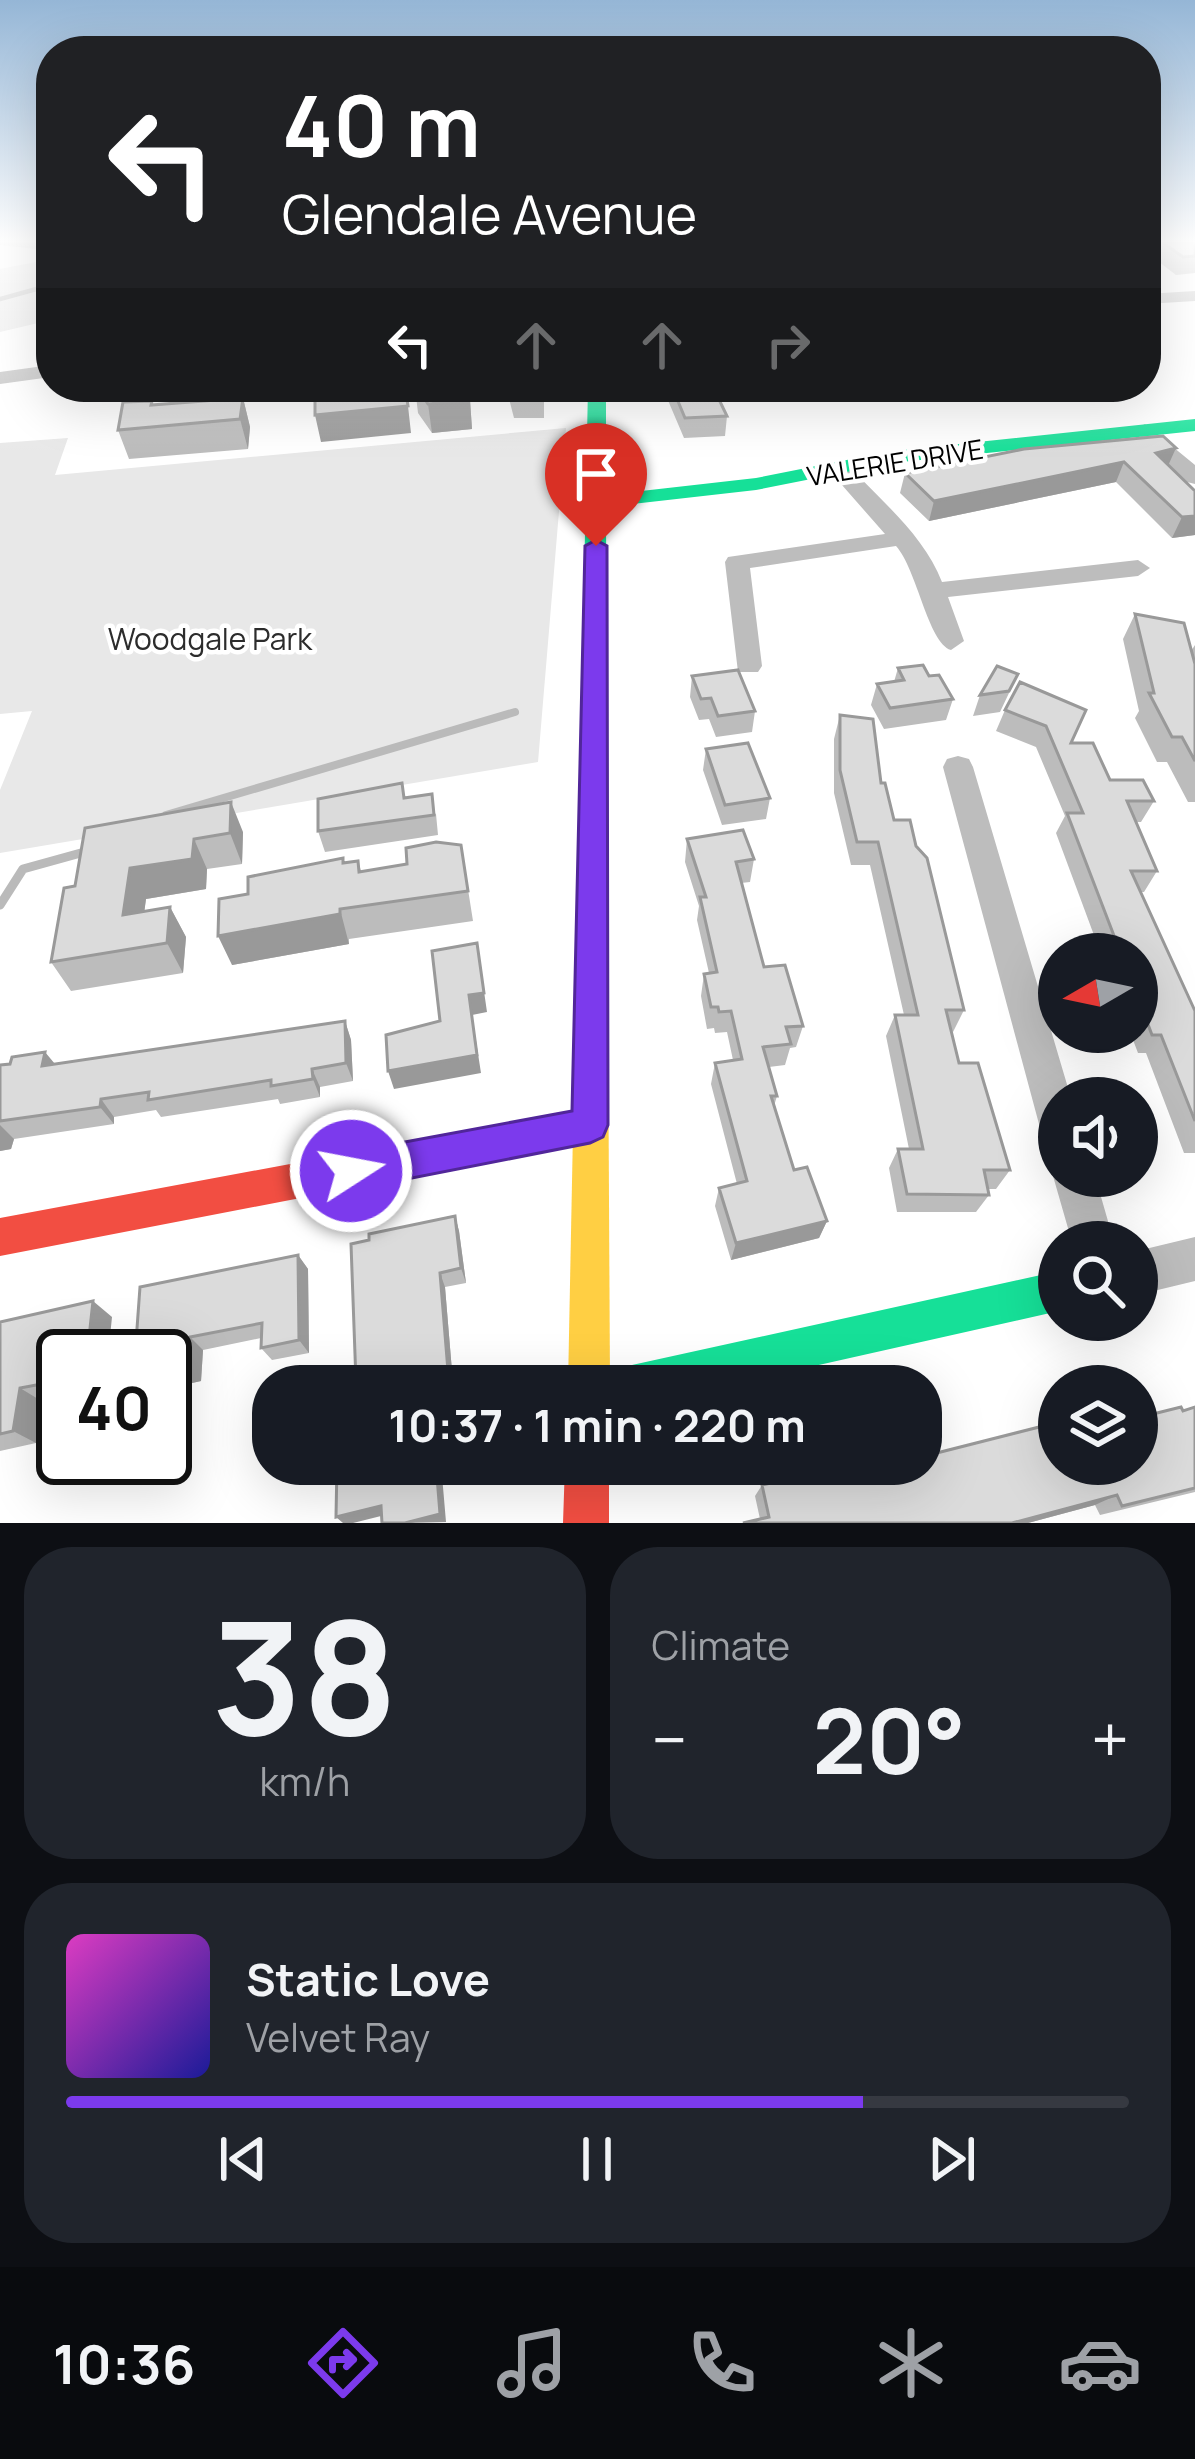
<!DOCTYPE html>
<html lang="en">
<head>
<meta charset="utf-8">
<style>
  body { margin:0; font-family:Manrope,sans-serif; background:#20242c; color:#f1f3f6; height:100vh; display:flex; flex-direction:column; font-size:45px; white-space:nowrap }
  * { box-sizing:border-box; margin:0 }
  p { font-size:39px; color:#9ea1a6 }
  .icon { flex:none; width:66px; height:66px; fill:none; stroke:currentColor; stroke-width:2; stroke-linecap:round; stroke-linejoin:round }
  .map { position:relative; height:1523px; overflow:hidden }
  .details { display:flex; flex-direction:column; gap:24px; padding:24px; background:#0d0f14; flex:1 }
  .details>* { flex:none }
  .hud { position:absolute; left:36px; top:36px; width:1125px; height:366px; border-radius:48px; box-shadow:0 12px 48px #0002; background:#202124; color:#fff; overflow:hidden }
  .needle { width:78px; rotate:261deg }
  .buttons { position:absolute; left:1038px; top:933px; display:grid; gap:24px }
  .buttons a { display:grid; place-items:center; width:120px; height:120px; border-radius:50%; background:#171b24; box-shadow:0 12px 48px #0002; font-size:60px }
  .speed { position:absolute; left:36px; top:1329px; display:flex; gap:24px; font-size:60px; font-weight:700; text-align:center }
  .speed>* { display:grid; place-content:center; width:156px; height:156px; border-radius:50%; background:#171b24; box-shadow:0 12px 48px #0002; line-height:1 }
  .speed .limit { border:6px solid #111; border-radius:18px; background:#fff; color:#111 }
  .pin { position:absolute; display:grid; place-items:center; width:102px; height:102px; color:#fff; margin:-123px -51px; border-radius:50% 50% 50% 0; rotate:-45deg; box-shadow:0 0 12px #0007 }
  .pin .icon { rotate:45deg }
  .me { position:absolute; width:132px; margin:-66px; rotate:79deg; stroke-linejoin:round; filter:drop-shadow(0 0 9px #0008) }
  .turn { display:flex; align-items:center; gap:42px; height:252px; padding:0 48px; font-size:54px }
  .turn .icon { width:156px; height:156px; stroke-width:2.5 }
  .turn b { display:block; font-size:84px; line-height:102px }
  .lanes { display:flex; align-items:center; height:114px; padding:0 48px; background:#0003; justify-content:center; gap:60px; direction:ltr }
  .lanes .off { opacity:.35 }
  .big { font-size:90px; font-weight:700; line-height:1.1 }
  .details .tile { flex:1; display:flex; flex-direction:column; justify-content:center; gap:18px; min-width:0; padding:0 42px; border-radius:48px; background:#20242c }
  .details .dial { align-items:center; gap:0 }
  .dial b { font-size:156px; line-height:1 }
  .song { display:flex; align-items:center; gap:36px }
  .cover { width:144px; height:144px; border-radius:18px; background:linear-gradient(135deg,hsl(310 70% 55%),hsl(240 70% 35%)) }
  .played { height:12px; border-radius:6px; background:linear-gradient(90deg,#7c3aed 75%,#363941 75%) }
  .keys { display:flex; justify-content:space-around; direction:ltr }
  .heat { display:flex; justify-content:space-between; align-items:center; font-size:66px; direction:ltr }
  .details .tiles { flex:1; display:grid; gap:24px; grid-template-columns:1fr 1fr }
  .tile:last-child { grid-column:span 2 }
  .trip { position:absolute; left:252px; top:1365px; width:690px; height:120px; border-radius:48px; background:#171b24; box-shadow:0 12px 48px #0002; font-weight:700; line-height:120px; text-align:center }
  .menu { display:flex; height:192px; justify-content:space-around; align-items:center; background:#090b0e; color:#9ea1a6 }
  .menu .icon { width:84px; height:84px }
  .menu .on { color:#7c3aed }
  .menu b { font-size:54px; color:#f1f3f6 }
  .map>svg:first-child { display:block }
  .green { fill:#e8e8e8 }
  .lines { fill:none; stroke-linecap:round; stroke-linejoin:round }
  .stream-far2 { stroke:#bababa; stroke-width:4.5 }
  .stream-far1 { stroke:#bababa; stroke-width:8 }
  .stream { stroke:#bababa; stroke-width:9 }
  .street { fill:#bdbdbd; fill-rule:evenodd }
  .fast { fill:#16e098; fill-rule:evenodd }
  .slow { fill:#ffcf43; fill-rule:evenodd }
  .jam { fill:#f24e42; fill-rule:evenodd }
  .wall { fill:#bcbcbc }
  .shaded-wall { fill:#999 }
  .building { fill:#dbdbdb; stroke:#999; stroke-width:3 }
  .route { fill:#7c3aed; stroke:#51269a; stroke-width:3 }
  .labels { text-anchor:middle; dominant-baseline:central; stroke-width:9; stroke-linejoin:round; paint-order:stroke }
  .far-street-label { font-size:27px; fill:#000; stroke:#fff }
  .park-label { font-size:30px; fill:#2c2c2c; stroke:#fff }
</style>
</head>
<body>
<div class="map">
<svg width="1195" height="1523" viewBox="0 0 1195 1523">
  <rect width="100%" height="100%" fill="#fff"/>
  <path class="green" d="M51,259v61l-51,12v-63z
    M566,428l-28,334 -538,91v-63l32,-79 -32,3v-271l68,-5 -13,37z"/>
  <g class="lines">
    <path class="stream-far2" d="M0,299l51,-14"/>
    <path class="stream-far1" d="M166,815l349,-103"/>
    <path class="stream" d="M0,905l23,-36 65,-18"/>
    <path class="street" d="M1195,291v10l-49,3v-10z
      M51,365v12l-51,7v-12z
      M1145,424l50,41v19l-8,-2 -49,-48 -4,-4z
      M838,461l8,2c35,38 78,72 96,119l196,-22 12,8 -12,8 -190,21 16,44 -13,9c-23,-7 -34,-81 -55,-104l-146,22 12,98 -4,6h-20l-13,-110 3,-5 157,-23 -58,-66z
      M958,756l11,3 4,8 98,331h-12v45l-14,-5 -6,-14 -96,-357 4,-8z
      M1059,1163v13h36l19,66h-42l-19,-66z
      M1195,1237v44l-58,14v-44z"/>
    <path class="fast" d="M588,387h18v108l150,-17 136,-27 303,-32v12l-303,32 -136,27 -150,17 1,319 -4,8h-20l-4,-8z
      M1059,1271v40l-334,75h-114l6,-15 15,-6z"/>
    <path class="slow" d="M593,815l10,3 4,8 3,560h-42l11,-560 4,-8z"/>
    <path class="jam" d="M590,1108l13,5 5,12 -5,12 -13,5 -590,114v-38z
      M565,1464h44v59h-46z"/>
  </g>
  <path class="wall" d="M0,242h51l-4,8 -47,-5z
    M1146,242h49v31l-19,2 -30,-23z
    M415,387h48l7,13 2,29 -40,4 -14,-20z
    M506,387h34l4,12v19h-30z
    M664,387h49l14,29 -2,20 -41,2 -20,-47z
    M243,398l7,29 -2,22 -119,10 -11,-29 34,-29 2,4z
    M1176,448l-8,17 27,26v44l-23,3 -56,-56 -187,39 -29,-28 5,-20z
    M1135,614l56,37 4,-6v157h-7l-21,-40h-10l-22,-44 4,-7 -16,-72z
    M898,668l31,8 24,23 -7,21 -62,9 -13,-24 6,-21 17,-2z
    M1018,674l-18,38 -27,4 7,-21z
    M692,676l63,35 -3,21 -36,5 -7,-18 -10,1 -9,-23z
    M1020,682l51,61 39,37 44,21 -13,21h-5l21,49 -13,21h-4l55,119v142h-11l-38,-100h-8l-8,-21h7v-78h-36l-45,-121 9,-17 -29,-69 -40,-16 9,-21z
    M840,715l41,68 13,37 70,190 -11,22 -2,-1 8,32 51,107 -14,19h-8l1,6 -13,17h-79l-8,-44 9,-19h11l-23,-113 9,-21h9l-34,-150h-19l-17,-72v-54z
    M706,749l64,49 -4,21 -44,6 -19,-55z
    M405,798l31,16 2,21 -113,17 -7,-21z
    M85,828l158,4 -1,32 -35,5 -1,20 -60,10 -2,13 26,-5 16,30 -3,36 -112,18 -20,-29 24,-76z
    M687,839l67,20 -4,23 -9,1 23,84 39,59 -7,21 -6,1 -5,17 -16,2 8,29 -3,10 20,64 33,51 -8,17 -88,22 -16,-54 4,-18 18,-4 -26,-100 4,-21 18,-3 -6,-28 -12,1 -1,-5 -7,1 -6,-33 3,-22 5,-1 -12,-53 2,-14 -14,-44z
    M461,845l12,76 -124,18v5l-117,21 16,-71 96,-31 14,-2 3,10 46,-7z
    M345,1021l6,19 2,41 -33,6v10l-40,7 -2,-5 -117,18 -5,-7 -42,7v7l-100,15 -3,10 -11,2v-86l55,-1z
    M455,1216l4,15 7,52 -21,4 8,96 -15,3h-100l18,-4z
    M298,1255l10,14 1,84 -37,7 -11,-12v-10l-58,12 -2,31 -36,8v-33z
    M112,1317l-49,39v42l-20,4 -7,41 -36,8v-129z
    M1195,1407v85l-95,23 -5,-10 -67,18h-285l17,-4 -5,-23 7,-11 297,-21z"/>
  <path class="shaded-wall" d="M243,398l7,29 -2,22 -8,-30z
    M470,400l2,29 -40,4 -4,-29z
    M408,406l3,27 -90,9 -6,-27z
    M1176,448l-9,20 -11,-15z
    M1124,462l-8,20 -187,39 5,-20z
    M1195,516v19l-23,3 10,-21z
    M231,802l12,30 -1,32 -12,-31z
    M194,839l13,30 -1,20 -60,10 -6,46 -17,-30 7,-47z
    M170,907l16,30 -3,36 -16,-30z
    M340,909l9,35 -117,21 -14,-29z
    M477,943l10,69 -15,3 9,58 -87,16 -6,-18 81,-76z
    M345,1021l6,19 2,41 -7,-18z
    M45,1052l15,18 -18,-4z
    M312,1069l8,18v10l-7,-18z
    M101,1099l13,18v7l-14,-17z
    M0,1125l14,14 -3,10 -11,2z
    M455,1216l4,15 7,52 -5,-15z
    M827,1221l-8,17 -88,22 5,-17z
    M298,1255l10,14 1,84 -10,-13z
    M440,1273l5,14 8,96 -5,-12z
    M93,1301l19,16 -4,39h-21z
    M190,1337l13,13 -2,31 -36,8v-15z
    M20,1388l23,14 -7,41 -23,-12z
    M436,1464h5l5,58 -41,1z
    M1117,1495l-22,10 -67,18h-16z
    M381,1506l8,8 -36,9h-10l-7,-6z"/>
  <path class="building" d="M1162,242h33v14l-12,1z
    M315,387h90l3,19 -93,9z
    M417,387h46l7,13 -42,4z
    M510,387h30l4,12 -31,-1z
    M672,387h41l14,29 -42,2z
    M243,398l-3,21 -122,11 5,-28 29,-1 -1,4z
    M1163,436l13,12 -20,5 39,38v25l-13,1 -58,-55 -190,39 -29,-28 119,-24z
    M1135,614l49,9 11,41v97l-13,-24h-10l-23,-44h5z
    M923,665l6,11 10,-1 14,24 -63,9 -13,-24 27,-4 -6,-12z
    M997,666l21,8 -9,17 -29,4z
    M738,670l17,41 -37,5 -7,-18 -10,1 -9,-23z
    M1020,682l66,28 -15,33h22l17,37h33l11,21h-27l30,70h-26l64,140v110l-34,-86h-9l-15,-40v-41h-16l-54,-141h16l-37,-87 -41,-16z
    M840,715l33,4 8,64h4l9,37h16l6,26 11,12 37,152h-18l13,53h19l32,107h-26l5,25 -82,-1 -9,-45h25l-28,-134h23l-40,-173h-21l-17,-72z
    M748,743l22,55 -45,7 -19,-56z
    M402,783l2,15 28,-4 2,21 -116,16v-32z
    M231,802l-1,31 -36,6 -2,20 -62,9 -7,47 47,-8 -3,36 -116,19 13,-74 11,-2 10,-58z
    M743,830l11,29 -18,3 28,105 21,-2 18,61 -17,1 5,17 -28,3 14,49h-6l23,74 13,-3 20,54 -91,22 -17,-55 28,-7 -32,-118 27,-4 -11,-48 -12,1 -1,-5h-7l-7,-33 13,-2 -17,-75h6l-19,-58z
    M436,842l25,3 7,46 -128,18v5l-122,22 1,-37 29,-5v-17l95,-19v5l15,-2 1,11 48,-8 -1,-16z
    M477,943l7,50 -15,2 8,60 -89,16 -2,-36 54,-14 -8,-70z
    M345,1021l1,42 -34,6 1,10 -42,7v-6l-123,20 1,-8 -48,7 -1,8 -100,14v-56l10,-1 2,-7 33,-5 -3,14z
    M455,1216l6,52 -21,5 8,98 -62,13v2h-48l18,-4 -5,-138 18,-4v-6z
    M298,1255l1,85 -38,8 1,-25 -72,14 -2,32 -23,5v-18h-30l5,-69z
    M93,1301l-6,55h-24v24l-43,8 -7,43 -13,3v-112z
    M1181,1407l2,4 12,-4v81l-73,18 -5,-11 -105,28h-269l26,-6 -7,-32 58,-13 3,10 69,-18h29v-7l138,-35v42h78v-46z
    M337,1464h99l4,50 -35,9h-23l-1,-17 -45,11z"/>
  <linearGradient id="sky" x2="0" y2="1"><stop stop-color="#95b6d6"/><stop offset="0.53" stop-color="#fff"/><stop offset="1" stop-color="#fff" stop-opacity="0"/></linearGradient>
  <rect width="1195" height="455" fill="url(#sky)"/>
  <path class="route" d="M596,540l11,6 1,579 -5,12 -13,6 -239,47 -13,-6 -6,-13 6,-13 13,-6 221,-41 13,-565z"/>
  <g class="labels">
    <g class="far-street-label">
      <text transform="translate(895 462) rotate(-9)">VALERIE DRIVE</text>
    </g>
    <g class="park-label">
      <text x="210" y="638">Woodgale Park</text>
    </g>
  </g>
</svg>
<div class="buttons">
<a><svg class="needle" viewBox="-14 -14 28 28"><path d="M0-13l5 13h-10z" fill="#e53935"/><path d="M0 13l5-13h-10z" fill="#9ea1a6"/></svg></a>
<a><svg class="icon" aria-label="sound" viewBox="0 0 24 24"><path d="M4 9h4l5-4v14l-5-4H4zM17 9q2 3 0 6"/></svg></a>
<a><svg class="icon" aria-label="search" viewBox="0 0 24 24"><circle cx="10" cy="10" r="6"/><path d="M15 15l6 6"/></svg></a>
<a><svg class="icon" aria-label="layers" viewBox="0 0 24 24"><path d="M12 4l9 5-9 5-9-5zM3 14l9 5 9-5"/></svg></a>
</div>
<div class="speed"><div class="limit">40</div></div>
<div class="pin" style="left:596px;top:546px;background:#d93025"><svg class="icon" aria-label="arrive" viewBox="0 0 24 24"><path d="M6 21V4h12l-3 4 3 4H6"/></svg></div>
<svg class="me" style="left:351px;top:1171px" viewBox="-20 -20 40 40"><circle r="17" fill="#7c3aed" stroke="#fff" stroke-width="3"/><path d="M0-11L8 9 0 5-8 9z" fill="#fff"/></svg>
<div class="trip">10:37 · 1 min · 220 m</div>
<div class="hud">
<div class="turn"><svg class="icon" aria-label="left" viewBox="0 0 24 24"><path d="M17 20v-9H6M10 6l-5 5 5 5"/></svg><div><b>40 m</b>Glendale Avenue</div></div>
<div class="lanes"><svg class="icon" aria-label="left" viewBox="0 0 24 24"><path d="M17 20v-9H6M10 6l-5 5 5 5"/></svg><svg class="icon off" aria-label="ahead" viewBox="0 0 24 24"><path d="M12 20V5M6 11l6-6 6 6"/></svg><svg class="icon off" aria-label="ahead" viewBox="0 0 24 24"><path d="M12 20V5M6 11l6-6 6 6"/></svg><svg class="icon off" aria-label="right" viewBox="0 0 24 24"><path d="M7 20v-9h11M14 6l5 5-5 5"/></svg></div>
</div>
</div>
<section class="details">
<div class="tiles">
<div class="tile dial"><b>38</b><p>km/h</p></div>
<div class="tile"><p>Climate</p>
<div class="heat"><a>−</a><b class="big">20°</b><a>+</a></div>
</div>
<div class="tile">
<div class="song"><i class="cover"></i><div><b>Static Love</b><p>Velvet Ray</p></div></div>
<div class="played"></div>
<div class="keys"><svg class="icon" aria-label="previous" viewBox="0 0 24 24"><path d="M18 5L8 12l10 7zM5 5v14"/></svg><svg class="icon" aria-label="pause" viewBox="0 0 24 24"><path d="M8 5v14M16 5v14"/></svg><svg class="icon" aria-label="next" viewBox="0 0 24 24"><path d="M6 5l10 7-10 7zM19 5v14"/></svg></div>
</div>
</div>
</section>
<nav class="menu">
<b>10:36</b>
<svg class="icon on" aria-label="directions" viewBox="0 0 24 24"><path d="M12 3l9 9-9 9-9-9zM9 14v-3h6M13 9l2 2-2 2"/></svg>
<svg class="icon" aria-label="music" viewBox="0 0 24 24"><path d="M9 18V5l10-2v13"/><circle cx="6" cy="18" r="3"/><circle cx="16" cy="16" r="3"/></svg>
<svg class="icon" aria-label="phone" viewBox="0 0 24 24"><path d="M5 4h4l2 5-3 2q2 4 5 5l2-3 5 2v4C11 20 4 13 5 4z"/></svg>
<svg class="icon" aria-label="climate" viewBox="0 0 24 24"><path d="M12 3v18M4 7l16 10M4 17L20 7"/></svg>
<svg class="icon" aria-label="car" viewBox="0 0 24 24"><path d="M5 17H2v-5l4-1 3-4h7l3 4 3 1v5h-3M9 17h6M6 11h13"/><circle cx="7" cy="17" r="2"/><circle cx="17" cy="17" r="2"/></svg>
</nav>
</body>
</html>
